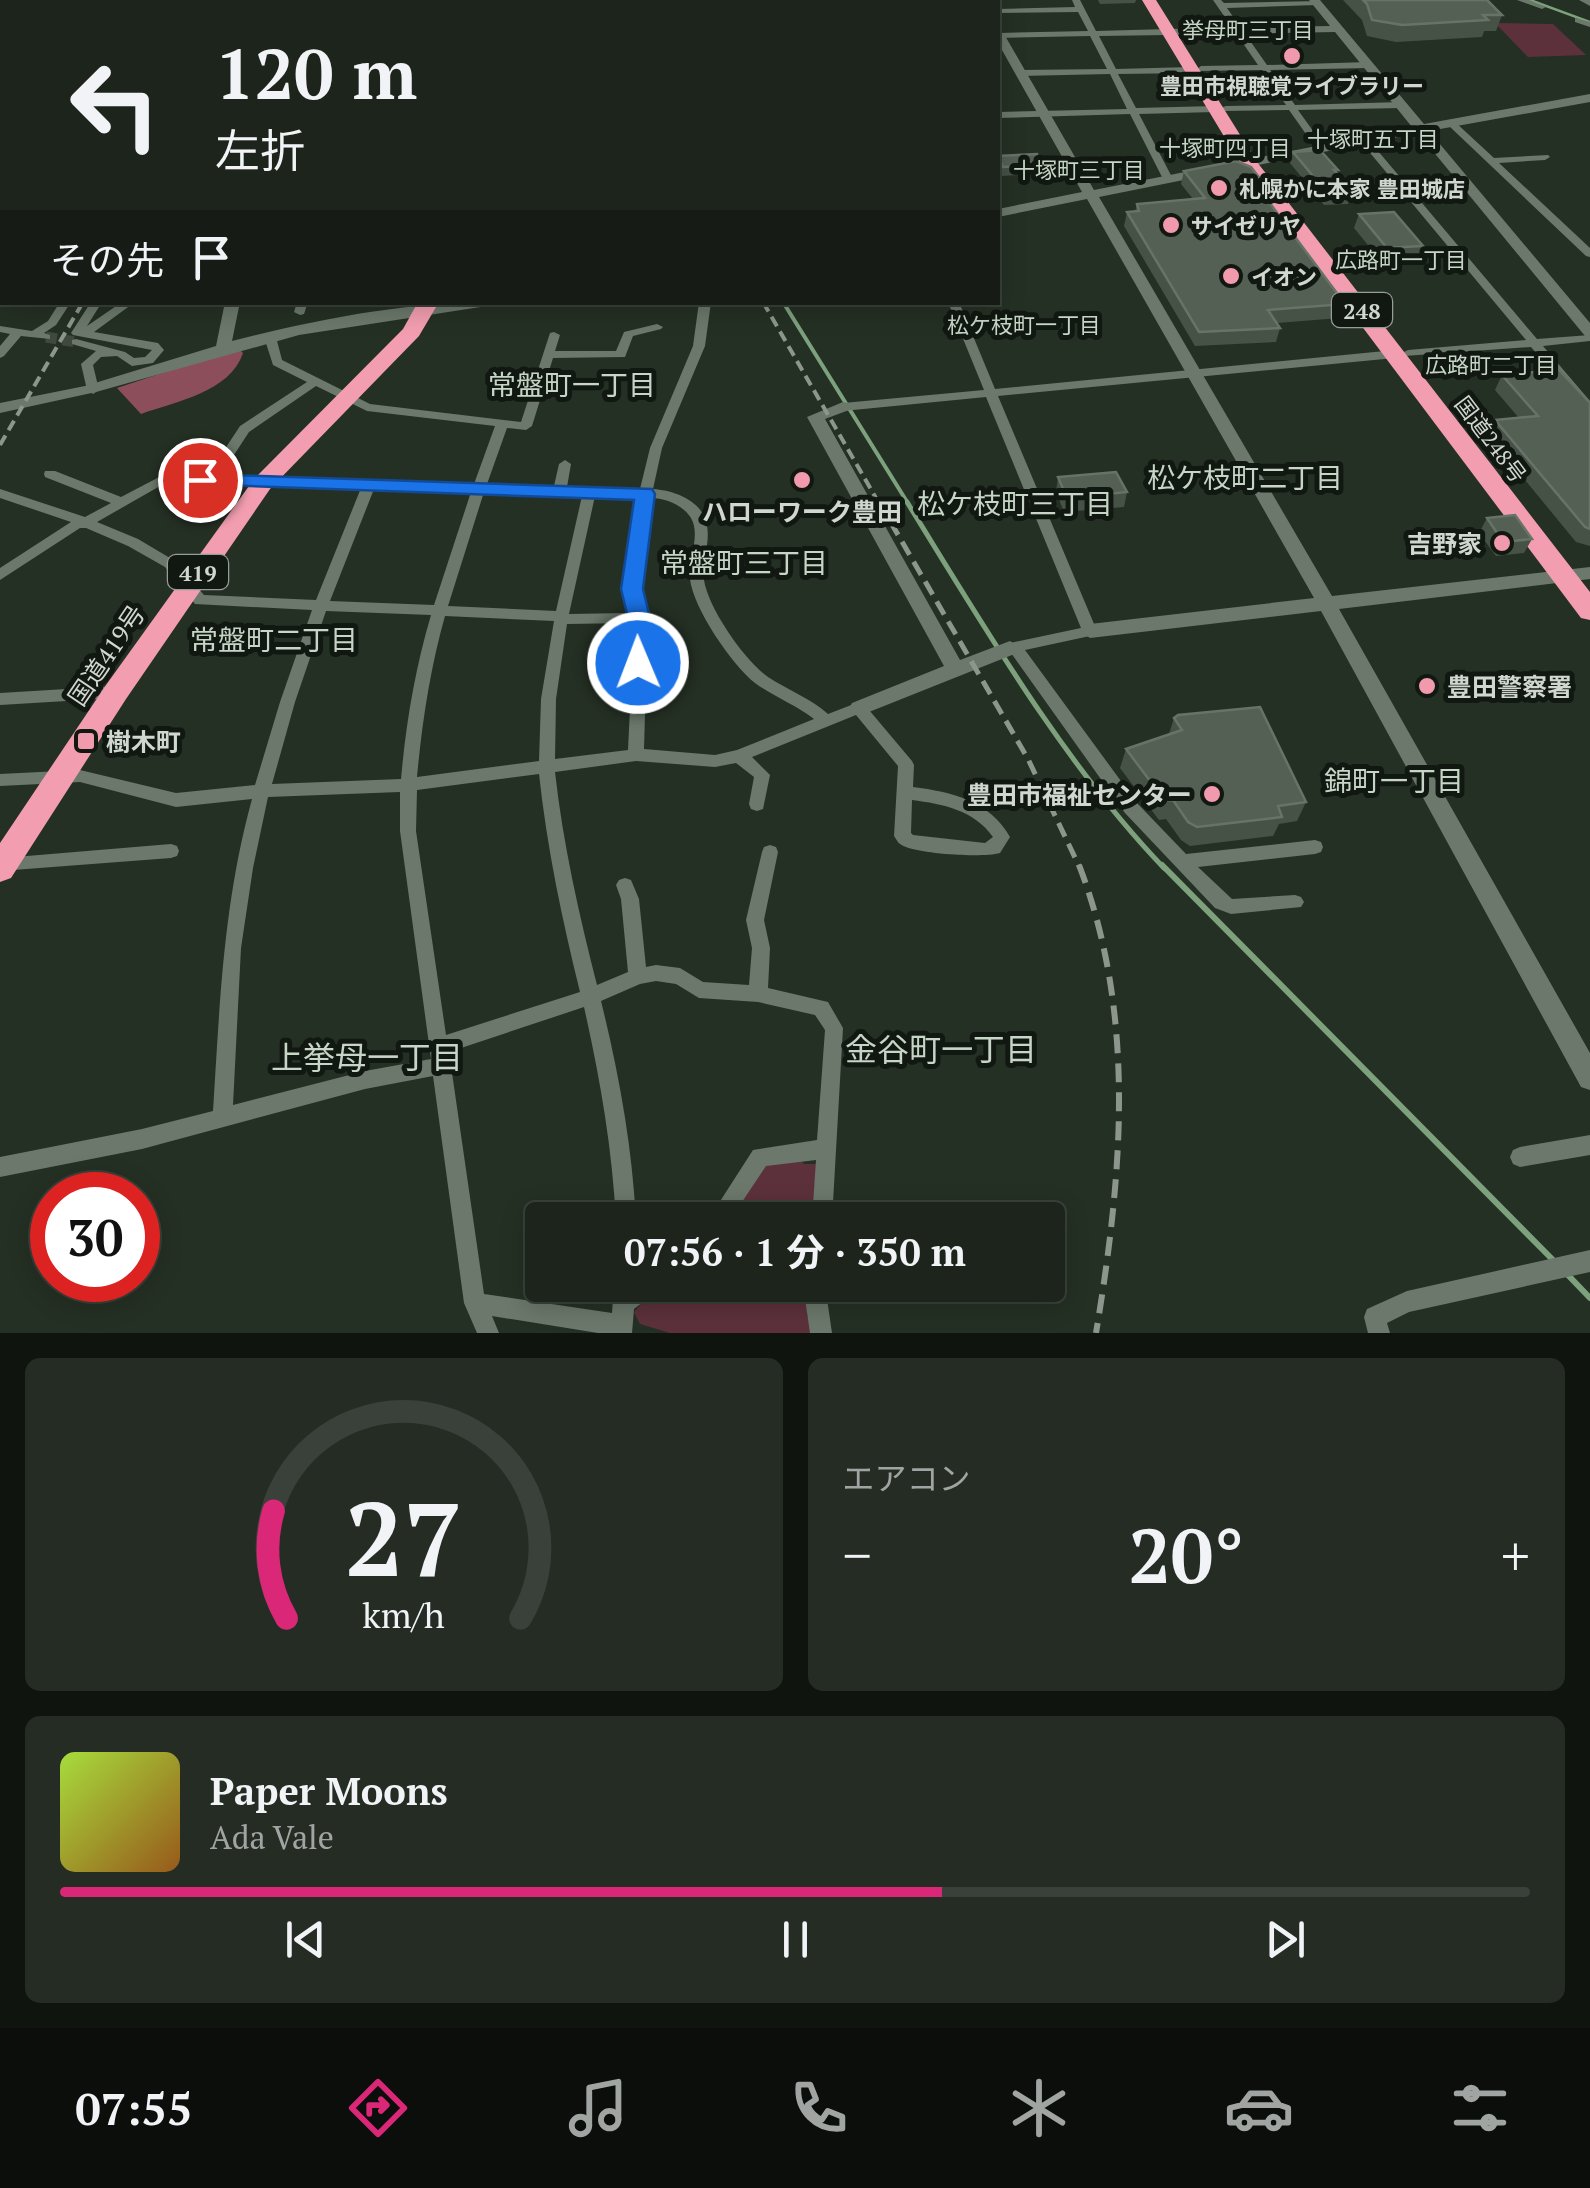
<!DOCTYPE html>
<html lang="ja">
<head>
<meta charset="utf-8">
<style>
  body { margin:0; font-family:"PT Serif","Noto Sans JP",serif; background:#252c24; color:#f1f3f6; height:100vh; display:flex; flex-direction:column; font-size:38px; white-space:nowrap }
  * { box-sizing:border-box; margin:0 }
  p { font-size:32px; color:#a0a4a3 }
  .icon { flex:none; width:55px; height:55px; fill:none; stroke:currentColor; stroke-width:2; stroke-linecap:round; stroke-linejoin:round }
  .map { position:relative; height:1333px; overflow:hidden }
  .sheet { display:flex; flex-direction:column; gap:25px; padding:25px; background:#0f140f; flex:1 }
  .sheet>* { flex:none }
  .banner { position:absolute; left:0px; top:0px; width:1000px; height:305px; box-shadow:0 5px 25px #0003,0 0 0 2px #3a413a; background:#1c241b; color:#f1f3f6; overflow:hidden }
  .speed { position:absolute; left:30px; top:1172px; display:flex; gap:20px; font-size:50px; font-weight:700; text-align:center }
  .speed>* { display:grid; place-content:center; width:130px; height:130px; border-radius:50%; background:#1c241b; box-shadow:0 5px 25px #0003,0 0 0 2px #3a413a; line-height:1 }
  .speed .limit { border:15px solid #d22; background:#fff; color:#111 }
  .pin { position:absolute; display:grid; place-items:center; width:85px; height:85px; color:#fff; margin:-42px; border:5px solid #fff; border-radius:50%; box-shadow:0 2px 10px #0007 }
  .me { position:absolute; width:110px; margin:-55px; rotate:359deg; stroke-linejoin:round; filter:drop-shadow(0 0 8px #0008) }
  .turn { display:flex; align-items:center; gap:35px; height:210px; padding:0 50px; font-size:45px }
  .turn .icon { width:130px; height:130px; stroke-width:2.5 }
  .turn b { display:block; font-size:70px; line-height:85px }
  .then { display:flex; align-items:center; height:95px; padding:0 50px; background:#0003; gap:20px; font-size:38px }
  .big { font-size:75px; font-weight:700; line-height:1.1 }
  .sheet .card { flex:1; display:flex; flex-direction:column; justify-content:center; gap:15px; min-width:0; padding:0 35px; border-radius:15px; background:#252c24 }
  .sheet .dial { align-items:center; gap:0 }
  .dial svg { height:260px; overflow:visible; fill:none; stroke:#3a413a; stroke-width:7; stroke-linecap:round; text-anchor:middle }
  .dial text { fill:#f1f3f6; stroke:none }
  .song { display:flex; align-items:center; gap:30px }
  .cover { width:120px; height:120px; border-radius:15px; background:linear-gradient(135deg,hsl(80 70% 55%),hsl(30 70% 35%)) }
  .played { height:10px; border-radius:5px; background:linear-gradient(90deg,#db2777 60%,#3a413a 60%) }
  .keys { display:flex; justify-content:space-around; direction:ltr }
  .heat { display:flex; justify-content:space-between; align-items:center; font-size:55px; direction:ltr }
  .sheet .tiles { flex:1; display:grid; gap:25px; grid-template-columns:1fr 1fr }
  .card:last-child { grid-column:span 2 }
  .trip { position:absolute; left:525px; top:1202px; width:540px; height:100px; border-radius:10px; background:#1c241b; box-shadow:0 5px 25px #0003,0 0 0 2px #3a413a; font-weight:700; line-height:100px; text-align:center }
  .tab-bar { display:flex; height:160px; justify-content:space-around; align-items:center; background:#0b0e0b; color:#a0a4a3 }
  .tab-bar .icon { width:70px; height:70px }
  .tab-bar .active { color:#db2777 }
  .tab-bar b { font-size:45px; color:#f1f3f6 }
  .map>svg:first-child { display:block }
  .green { fill:#5c313b }
  .forest { fill:#8d4e5c }
  .lines { fill:none; stroke-linecap:round; stroke-linejoin:round }
  .stream-far3 { stroke:#7da07d; stroke-width:2.5 }
  .stream-far2 { stroke:#7da07d; stroke-width:4 }
  .stream-far1 { stroke:#7da07d; stroke-width:5 }
  .stream { stroke:#7da07d; stroke-width:6 }
  .street-tunnel { stroke:#3f493e; stroke-width:11; stroke-dasharray:11 6; stroke-linecap:butt }
  .street { fill:#6b786b; fill-rule:evenodd }
  .secondary { fill:#6b786b; fill-rule:evenodd }
  .highway { fill:#f29eb0; fill-rule:evenodd }
  .rail-far2 { stroke:#8d968c; stroke-width:4; stroke-dasharray:11 6; stroke-linecap:butt }
  .rail-far1 { stroke:#8d968c; stroke-width:5; stroke-dasharray:15 8; stroke-linecap:butt }
  .rail { stroke:#8d968c; stroke-width:6; stroke-dasharray:19 10; stroke-linecap:butt }
  .wall { fill:#465246 }
  .building { fill:#556055; stroke:#687368; stroke-width:2.5 }
  .route { fill:#1a73e8; stroke:#114b97; stroke-width:2.5 }
  .poi-dot { fill:#f29aad; stroke:#111711; stroke-width:4 }
  .labels { text-anchor:middle; dominant-baseline:central; stroke-width:10; stroke-linejoin:round; paint-order:stroke }
  .far-neighbourhood-label { font-size:22px; fill:#c6d5c5; stroke:#111711 }
  .far-poi-label { font-size:22px; font-weight:bold; fill:#d0d7cf; stroke:#111711; text-anchor:start }
  .shield { fill:#111711; stroke:#979d96; stroke-width:2.5 }
  .shield-label { font-size:22px; font-weight:bold; fill:#d0d7cf }
  .far-street-label { font-size:22px; fill:#d0d7cf; stroke:#111711 }
  .poi-label { font-size:25px; font-weight:bold; fill:#d0d7cf; stroke:#111711; text-anchor:end }
  .street-label { font-size:25px; fill:#d0d7cf; stroke:#111711 }
  .neighbourhood-label { font-size:28px; fill:#c6d5c5; stroke:#111711 }
  .near-neighbourhood-label { font-size:32px; fill:#c6d5c5; stroke:#111711 }
</style>
</head>
<body>
<div class="map">
<svg width="1590" height="1333" viewBox="0 0 1590 1333">
  <rect width="100%" height="100%" fill="#253024"/>
  <path class="green" d="M1495,23l58,1 33,31 -58,2z
    M800,1159l4,5h13l-4,56h-92l39,-59z
    M658,1285h151l-2,30 6,18h-143l-30,-9 -6,-12z"/>
  <path class="forest" d="M238,348l5,5c-13,39 -66,48 -102,61l-24,-26z"/>
  <g class="lines">
    <path class="stream-far3" d="M1530,0l60,22"/>
    <path class="stream-far2" d="M783,302l126,203"/>
    <path class="stream-far1" d="M907,502c76,123 157,262 257,366"/>
    <path class="stream" d="M1162,865l392,396
      M1565,1272l25,26"/>
    <path class="street-tunnel" d="M46,337l30,5"/>
    <path class="street" d="M115,0h9l-2,2h-8z
      M241,0h9l-2,2h-9z
      M264,0h8l-1,2h-8z
      M825,0h8v2h-8z
      M1072,0h8l16,31 72,-2 4,3 -4,3 -69,1 17,33 75,-2 4,3 -4,3 -73,1 18,34 79,-2 5,3 -5,3 -76,2 34,65 -1,2 -9,-2 -33,-65 -132,4v-6l129,-3 -17,-35 -90,2 -4,-3 4,-3 87,-1 -17,-33 -92,2v-5l90,-2 -10,-19 -80,1v-4l77,-2z
      M1213,0h8l3,3 96,-2 1,2 -4,2 -90,3 40,57 102,-3 4,3 -4,3 -99,2 25,35 107,-3 5,3 -5,3 -104,2 28,39 -5,3 -3,-1 -29,-41 -66,1v-4l3,-1 60,-1 -24,-35 -64,1 -1,-2 4,-3 57,-1z
      M1517,0h12l17,7 -4,2z
      M1575,18l15,4v5l-15,-5z
      M1448,121h6l40,37 54,-3 2,2 -5,3 -46,3 91,85v9l-4,-1 -138,-131z
      M1364,137l3,1 170,201 53,-4v6l-47,5 47,55v12l-4,-1 -55,-65 -127,9v-4l4,-2 118,-10 -165,-198 -2,-2z
      M60,302h11l-15,23 -12,8 6,2v4l-29,-3 -17,20 -4,2v-12l10,-12 -10,-2v-6l32,5 16,-10z
      M91,302h11l-15,24 35,-24h13l-41,30 64,11 6,7 -11,13 -21,3 -15,-10 -16,1 -8,8 6,25 -6,4 -6,-4 -6,-26 15,-13 -24,-7v-4l4,-1 49,13 9,6 11,-1 7,-7 -79,-15 -2,-2z
      M297,302h11l-4,12 -4,1 -6,-3z
      M699,302h12l-6,44 -43,102 -9,41c17,1 38,8 48,22 15,21 0,47 3,69 4,28 41,81 64,97 20,13 42,21 60,37l31,-12 5,2 48,57 2,4 -1,22c39,5 77,14 97,50l-10,16c-18,5 -76,1 -94,-6 -8,-3 -8,-5 -12,-11l4,-70 -42,-51 -104,42 18,18 -7,34 -6,2 -6,-2 -2,-5 5,-27 -18,-14 -21,4 -79,-6 -81,11c8,72 24,142 42,213l31,-13 -7,-73 -5,-14 3,-5 6,-2 6,2 8,19 7,68 10,-2 24,3 23,14 46,3 3,-37 -6,-28 16,-68 2,-5 6,-2 6,2 2,5 -14,68 6,28 -2,40 60,14 15,26 -11,192h-20l4,-60 -50,6 -36,54h-22l45,-70 64,-10 8,-110 -10,-15 -57,-13 -59,-4 -23,-14 -20,-3 -16,3 -39,17c18,73 31,144 35,219h-20c-4,-73 -16,-142 -32,-213l-135,45 35,242 128,19 2,-28h44l-3,8 -21,16 -2,24h-34l-106,-17 7,17h-22l-13,-30 -31,-227 -68,13 -223,60 -142,28v-20l142,-28 71,-18c7,-109 10,-206 39,-312l-76,8 -96,-25 -80,4v-12l80,-4 96,23 79,-8 25,-83 32,-92 -117,-6 -30,-37 -37,-21 -42,-18h-6l-80,52v-12l71,-46 -71,-24v-9l85,28 26,-14 -66,-26 -1,-3 1,-3h10l66,26 44,-23 309,10 21,-58 -128,-15 -51,-25 -67,46 -17,26h-10l-1,-3 19,-29 67,-44 -34,-17 -9,-28 2,-2 4,-1 6,3 6,23 88,44 151,18 29,-89 4,-1 6,3 -5,16h61l8,-19 33,-8 6,3 -2,2 -28,7 -8,21 -72,1 -21,68 -6,4 -19,-2 -20,56 67,2 5,-22 6,-4 6,4 -4,23 73,2 10,-41 43,-102zM167,482l194,6 -45,112 -112,-5 -29,-34 -37,-22 -41,-17zM374,489l97,3 -37,113 -104,-4zM484,492l98,4 -26,115 -108,-5zM595,496l43,1 -13,92 3,24 -59,1zM651,498c14,0 32,7 40,20 10,17 -3,42 -1,61 3,29 42,86 65,104 19,14 41,22 59,36l-77,31 -22,5 -71,-6 3,-104 -3,-23 2,-4c-15,-27 1,-89 5,-120zM326,611l105,4c-16,54 -25,108 -30,164l-129,5 23,-82zM445,616l109,5 -13,78 -2,62 -122,16c5,-54 13,-108 28,-161zM630,623l3,22 -5,105 -73,9 1,-60 11,-75zM539,774c8,74 23,145 41,218l-134,43 -30,-204 1,-41zM400,792v39l31,228 -66,12 -132,34 8,-157 12,-80 15,-71zM912,800c31,4 62,10 81,37l-8,6 -72,-8 -2,-2z
      M948,302h11l36,87 400,-39 6,4 -6,4 -397,38 99,235 -7,5 -65,14 112,153 49,51 129,-14 6,2 2,5 -2,5 -6,2 -117,13 34,32 63,-4 6,2 3,5 -3,5 -70,7 -16,-6 -90,-95 -114,-160 -6,-1 -2,-4 2,-4 76,-16 -95,-231 -143,14 -6,-4 6,-4 141,-13z
      M116,686l5,2 3,4 -3,4 -5,2 -116,7v-12z
      M171,844l6,2 2,5 -2,5 -6,2 -171,13v-12l3,-1z
      M1590,1135v20l-70,12 -7,-3 -3,-7 3,-7 7,-3z
      M1590,1250v22l-181,40 -22,11 3,10h-22l-4,-16 3,-8 40,-18z
      M803,1285h22l7,48h-22z"/>
    <path class="secondary" d="M743,0h10l1,2h-10z
      M975,0h10l1,2h-10z
      M1309,0h11l104,124 166,-30v8l-161,29 161,192v15l-5,-2 -167,-203 -319,64 233,399 258,-29v12l-251,30 251,444v37l-9,-3 -260,-476 -231,27 -10,-7 10,-7 224,-26 -227,-399 -89,18v-8l84,-17 -84,-149v-12l6,3 90,156 318,-63 -77,-95 -167,3 -6,-3 6,-3 162,-3z
      M1579,0h11v6z
      M225,302h15l-8,39c86,-22 174,-39 262,-39l-7,4 -188,29 -203,57 -96,21v-10l85,-17 131,-40z
      M843,402l6,2v6l-24,9 135,241 50,-19 10,7 -3,5 -158,63 -7,-3 -3,-5 3,-5 92,-37 -137,-249z"/>
    <path class="highway" d="M332,0h95l-96,2z
      M502,0h94l-95,2z
      M1142,0h14l101,162 333,430v28l-9,-2 -338,-450z
      M0,17l2,1v9h-2z
      M418,302h21l-20,34 -149,153 -144,210 -115,179 -11,4v-39l106,-158 148,-206 149,-150z"/>
    <path class="rail-far2" d="M763,302l117,203
      M0,445l83,-143"/>
    <path class="rail-far1" d="M879,502l149,257 52,109"/>
    <path class="rail" d="M1079,865c58,151 43,312 17,468"/>
  </g>
  <path class="wall" d="M545,0h28l1,2h-29z
    M1098,0h38l-1,3 -35,1z
    M1343,0h144l15,15 -6,16h-12l-2,6 -86,5 -29,-6 -5,-16z
    M1293,152l45,18 -2,4 16,18 -4,12 -24,1 -34,-42z
    M998,156l40,9 -2,9 -34,2 -4,-10z
    M1184,171l77,9 -4,13h-3l91,111 -5,14 -63,5 3,5 -4,14 -81,4 -71,-120 3,-14h8l2,-8 56,-5 -12,-15z
    M1359,214l64,32 -5,13 -36,3 -28,-34z
    M1502,375l88,28v143l-14,-4 -88,-107 7,-15 24,-2 -24,-28z
    M1058,477l69,15 -3,15 -60,5 -8,-20z
    M1487,518l45,21 -8,14 -28,3 -17,-23z
    M1174,718l132,84 -9,19 -18,3 -6,12 -83,10 -9,-6 -15,-21 -7,1 -39,-52 6,-19 43,-15z
    M675,1285h33l-1,10h-7l-1,6 -24,-1z"/>
  <path class="building" d="M600,0h88v2h-87z
    M1363,0h124l15,15h-19l5,5 -86,5 -30,-5 -5,-16z
    M1320,150l18,20h-4l18,22 -24,2 -35,-42z
    M1037,154l1,11 -35,2 -5,-11z
    M1236,161l15,6 10,13 -18,1 19,21h7l76,102 -77,6 12,18 -81,4 -72,-120 12,-1 -2,-7 68,-6 -21,-27z
    M1394,212l29,34 -36,2 -28,-34z
    M1559,370l31,33v126l-5,-2 -90,-107 43,-4 -36,-41z
    M1116,472l11,20 -60,6 -9,-21z
    M1515,515l17,24 -29,3 -16,-24z
    M1260,707l46,95 -28,4 4,11 -85,10 -9,-5 -15,-22 -8,1 -39,-52 56,-19 -8,-12 4,-3z
    M675,1285h32l-1,4 -7,-1 -1,6 -24,-1z"/>
  <path class="route" d="M200,474l452,15 3,5 -12,95 7,29v45l-12,8 -11,-8 1,-45 -7,-29 13,-89 -441,-16 -3,-4z"/>
  <g class="poi-dot">
    <circle cx="1292" cy="56" r="10"/>
    <circle cx="1219" cy="188" r="10"/>
    <circle cx="1171" cy="225" r="10"/>
    <circle cx="1231" cy="276" r="10"/>
    <circle cx="802" cy="480" r="10"/>
    <circle cx="1502" cy="543" r="10"/>
    <circle cx="1427" cy="686" r="10"/>
    <rect x="76" y="731" width="20" height="20" rx="5"/>
    <circle cx="1212" cy="794" r="10"/>
  </g>
  <g class="labels">
    <g class="far-neighbourhood-label">
      <text x="1248" y="29">挙母町三丁目</text>
      <text x="1373" y="138">十塚町五丁目</text>
      <text x="1225" y="147">十塚町四丁目</text>
      <text x="1079" y="169">十塚町三丁目</text>
      <text x="1401" y="259">広路町一丁目</text>
      <text x="1024" y="324">松ケ枝町一丁目</text>
      <text x="1491" y="364">広路町二丁目</text>
    </g>
    <g class="far-poi-label">
      <text x="1292" y="85" text-anchor="middle">豊田市視聴覚ライブラリー</text>
      <text x="1239" y="188">札幌かに本家 豊田城店</text>
      <text x="1191" y="225">サイゼリヤ</text>
      <text x="1251" y="276">イオン</text>
    </g>
    <g class="shield">
      <rect x="1332" y="293" width="60" height="34" rx="8"/>
      <rect x="168" y="555" width="60" height="34" rx="8"/>
    </g>
    <g class="shield-label">
      <text x="1362" y="310">248</text>
      <text x="198" y="572">419</text>
    </g>
    <g class="far-street-label">
      <text transform="translate(1491 439) rotate(53)">国道248号</text>
    </g>
    <g class="poi-label">
      <text x="802" y="511" text-anchor="middle">ハローワーク豊田</text>
      <text x="1482" y="543">吉野家</text>
      <text x="1447" y="686" text-anchor="start">豊田警察署</text>
      <text x="106" y="741" text-anchor="start">樹木町</text>
      <text x="1192" y="794">豊田市福祉センター</text>
    </g>
    <g class="street-label">
      <text transform="translate(106 655) rotate(-56)">国道419号</text>
    </g>
    <g class="neighbourhood-label">
      <text x="572" y="384">常盤町一丁目</text>
      <text x="1245" y="477">松ケ枝町二丁目</text>
      <text x="1015" y="503">松ケ枝町三丁目</text>
      <text x="744" y="562">常盤町三丁目</text>
      <text x="274" y="639">常盤町二丁目</text>
      <text x="1394" y="780">錦町一丁目</text>
    </g>
    <g class="near-neighbourhood-label">
      <text x="941" y="1049">金谷町一丁目</text>
      <text x="367" y="1057">上挙母一丁目</text>
    </g>
  </g>
</svg>
<div class="speed"><div class="limit">30</div></div>
<div class="pin" style="left:200px;top:480px;background:#d93025"><svg class="icon" aria-label="arrive" viewBox="0 0 24 24"><path d="M6 21V4h12l-3 4 3 4H6"/></svg></div>
<svg class="me" style="left:638px;top:663px" viewBox="-20 -20 40 40"><circle r="17" fill="#1a73e8" stroke="#fff" stroke-width="3"/><path d="M0-11L8 9 0 5-8 9z" fill="#fff"/></svg>
<div class="trip">07:56 · 1 分 · 350 m</div>
<div class="banner">
<div class="turn"><svg class="icon" aria-label="left" viewBox="0 0 24 24"><path d="M17 20v-9H6M10 6l-5 5 5 5"/></svg><div><b>120 m</b>左折</div></div>
<div class="then">その先<svg class="icon" aria-label="arrive" viewBox="0 0 24 24"><path d="M6 21V4h12l-3 4 3 4H6"/></svg></div>
</div>
</div>
<section class="sheet">
<div class="tiles">
<div class="card dial"><svg viewBox="0 0 100 80">
<path d="M14 69A42 42 0 1 1 86 69"/>
<path d="M14 69A42 42 0 0 1 10 36" stroke="#db2777"/>
<text x="50" y="56" font-size="32" font-weight="700">27</text>
<text x="50" y="72" font-size="11">km/h</text>
</svg></div>
<div class="card"><p>エアコン</p>
<div class="heat"><a>−</a><b class="big">20°</b><a>+</a></div>
</div>
<div class="card">
<div class="song"><i class="cover"></i><div><b>Paper Moons</b><p>Ada Vale</p></div></div>
<div class="played"></div>
<div class="keys"><svg class="icon" aria-label="previous" viewBox="0 0 24 24"><path d="M18 5L8 12l10 7zM5 5v14"/></svg><svg class="icon" aria-label="pause" viewBox="0 0 24 24"><path d="M8 5v14M16 5v14"/></svg><svg class="icon" aria-label="next" viewBox="0 0 24 24"><path d="M6 5l10 7-10 7zM19 5v14"/></svg></div>
</div>
</div>
</section>
<nav class="tab-bar">
<b>07:55</b>
<svg class="icon active" aria-label="directions" viewBox="0 0 24 24"><path d="M12 3l9 9-9 9-9-9zM9 14v-3h6M13 9l2 2-2 2"/></svg>
<svg class="icon" aria-label="music" viewBox="0 0 24 24"><path d="M9 18V5l10-2v13"/><circle cx="6" cy="18" r="3"/><circle cx="16" cy="16" r="3"/></svg>
<svg class="icon" aria-label="phone" viewBox="0 0 24 24"><path d="M5 4h4l2 5-3 2q2 4 5 5l2-3 5 2v4C11 20 4 13 5 4z"/></svg>
<svg class="icon" aria-label="climate" viewBox="0 0 24 24"><path d="M12 3v18M4 7l16 10M4 17L20 7"/></svg>
<svg class="icon" aria-label="car" viewBox="0 0 24 24"><path d="M5 17H2v-5l4-1 3-4h7l3 4 3 1v5h-3M9 17h6M6 11h13"/><circle cx="7" cy="17" r="2"/><circle cx="17" cy="17" r="2"/></svg>
<svg class="icon" aria-label="filters" viewBox="0 0 24 24"><path d="M4 7h16M4 17h16"/><circle cx="9" cy="7" r="2"/><circle cx="15" cy="17" r="2"/></svg>
</nav>
</body>
</html>
